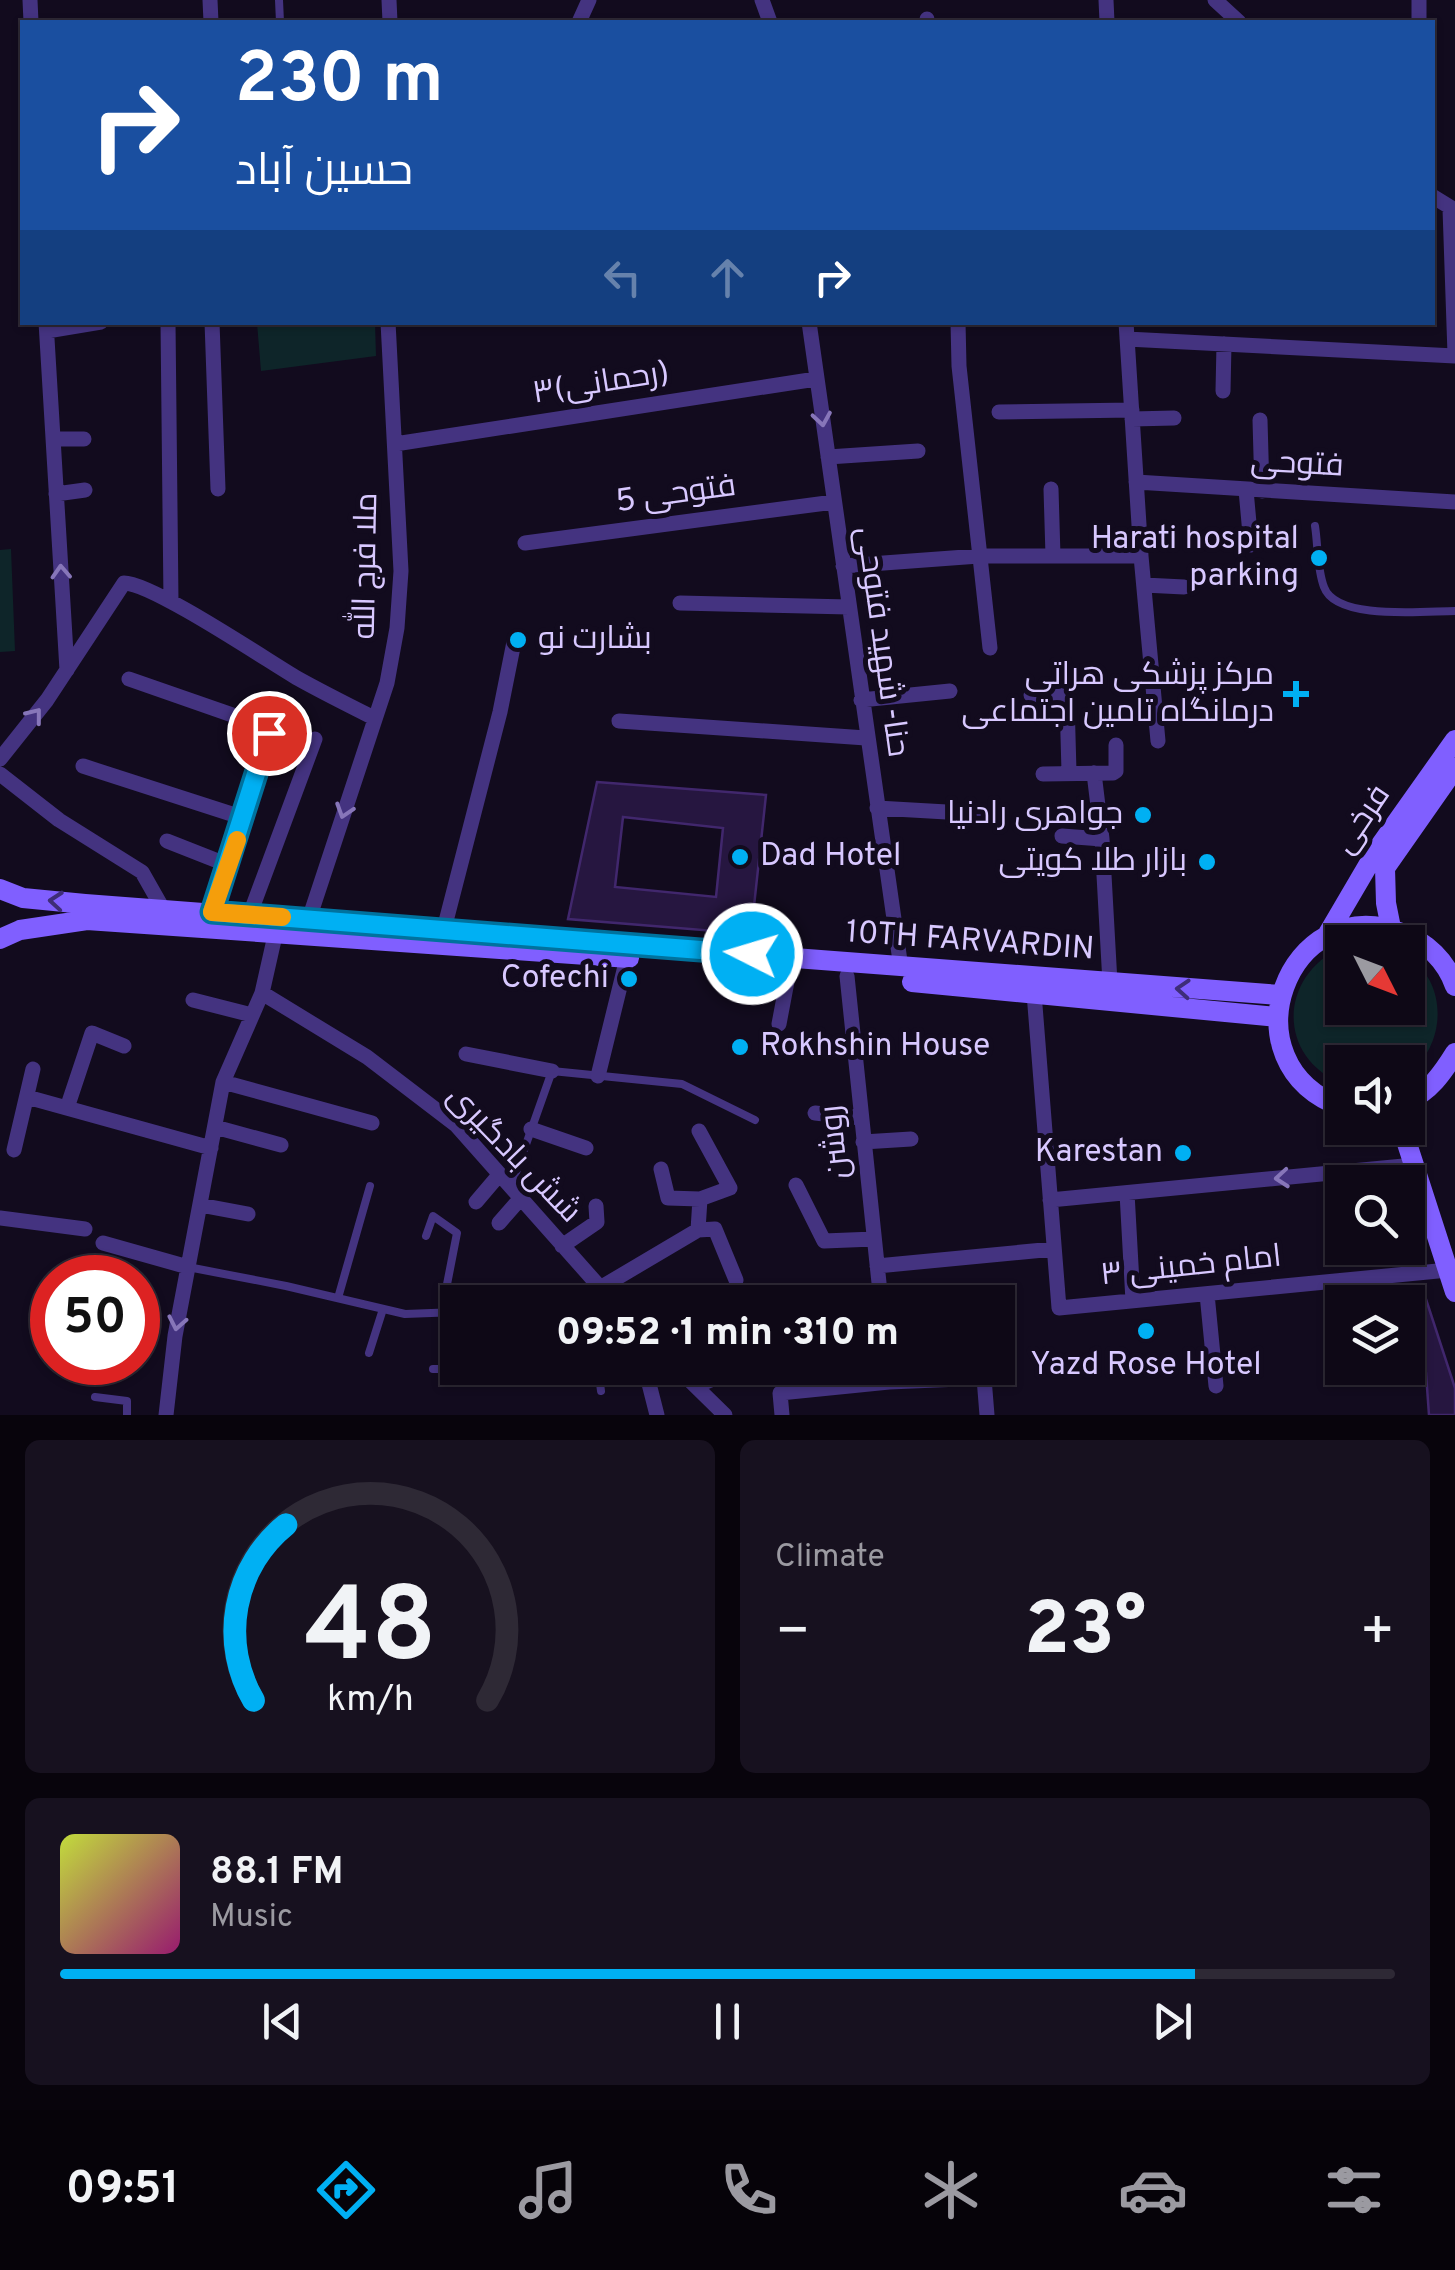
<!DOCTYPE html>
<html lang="en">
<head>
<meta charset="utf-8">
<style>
  body { margin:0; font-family:Overpass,Cairo,sans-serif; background:#17111f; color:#f1f3f6; height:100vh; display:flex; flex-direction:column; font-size:38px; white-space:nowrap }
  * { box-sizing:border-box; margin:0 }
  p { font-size:32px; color:#9b9aa1 }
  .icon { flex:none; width:55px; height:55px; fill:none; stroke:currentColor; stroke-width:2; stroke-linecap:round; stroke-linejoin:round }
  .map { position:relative; height:1415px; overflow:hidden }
  .sheet { display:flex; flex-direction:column; gap:25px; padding:25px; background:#08040c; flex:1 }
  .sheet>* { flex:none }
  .guide { position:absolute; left:20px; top:20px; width:1415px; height:305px; border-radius:0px; box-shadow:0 2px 8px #0004,0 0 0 2px #2e2935; background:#1a4fa0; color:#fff; overflow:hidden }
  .needle { width:65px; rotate:132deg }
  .tools { position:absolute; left:1325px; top:925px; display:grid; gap:20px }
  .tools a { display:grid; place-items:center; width:100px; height:100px; border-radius:0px; background:#0e0816; box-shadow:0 2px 8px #0004,0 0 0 2px #2e2935; font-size:50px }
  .speed { position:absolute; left:30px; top:1255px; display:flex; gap:20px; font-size:50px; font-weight:700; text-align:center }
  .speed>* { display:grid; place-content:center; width:130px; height:130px; border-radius:50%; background:#0e0816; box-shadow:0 2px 8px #0004,0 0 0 2px #2e2935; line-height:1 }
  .speed .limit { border:15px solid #d22; background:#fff; color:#111 }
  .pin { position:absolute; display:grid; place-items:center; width:85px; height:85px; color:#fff; margin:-42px; border:5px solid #fff; border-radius:50%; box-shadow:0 2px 10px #0007 }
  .me { position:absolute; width:110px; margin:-55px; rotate:275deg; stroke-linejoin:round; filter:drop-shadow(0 0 8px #0008) }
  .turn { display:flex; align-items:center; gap:35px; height:210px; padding:0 50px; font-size:45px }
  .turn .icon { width:130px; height:130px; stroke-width:2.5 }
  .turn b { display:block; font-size:70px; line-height:85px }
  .lanes { display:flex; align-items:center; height:95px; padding:0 50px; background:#0003; justify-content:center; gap:50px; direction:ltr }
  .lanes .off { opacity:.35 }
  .big { font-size:75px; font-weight:800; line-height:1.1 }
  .sheet .widget { flex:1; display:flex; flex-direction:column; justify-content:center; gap:15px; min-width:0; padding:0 35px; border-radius:15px; background:#17111f }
  .sheet .dial { align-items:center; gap:0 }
  .dial svg { height:260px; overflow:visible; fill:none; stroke:#2e2935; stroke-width:7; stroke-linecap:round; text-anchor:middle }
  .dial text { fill:#f1f3f6; stroke:none }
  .song { display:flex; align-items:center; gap:30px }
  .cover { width:120px; height:120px; border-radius:15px; background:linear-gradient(135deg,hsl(70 70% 55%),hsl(320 70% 35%)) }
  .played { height:10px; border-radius:5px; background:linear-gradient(90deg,#00b0f3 85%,#2e2935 85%) }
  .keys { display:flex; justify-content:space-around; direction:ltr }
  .heat { display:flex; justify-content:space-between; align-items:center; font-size:55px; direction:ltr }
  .sheet .tiles { flex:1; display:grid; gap:25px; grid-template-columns:1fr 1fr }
  .widget:last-child { grid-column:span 2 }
  .trip { position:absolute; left:440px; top:1285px; width:575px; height:100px; border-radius:0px; background:#0e0816; box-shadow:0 2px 8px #0004,0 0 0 2px #2e2935; font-weight:800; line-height:100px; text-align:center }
  .menu { display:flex; height:160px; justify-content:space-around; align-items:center; background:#060309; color:#9b9aa1 }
  .menu .icon { width:70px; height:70px }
  .menu .current { color:#00b0f3 }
  .menu b { font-size:45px; color:#f1f3f6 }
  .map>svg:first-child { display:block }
  .green { fill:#0e2529 }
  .building { fill:#261640; stroke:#41276d; stroke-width:2.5; fill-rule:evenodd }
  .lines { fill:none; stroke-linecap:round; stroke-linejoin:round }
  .lane { stroke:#443380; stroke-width:8 }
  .street { stroke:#443380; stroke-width:15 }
  .secondary { stroke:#805fff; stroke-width:20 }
  .oneway { stroke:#8776b9 }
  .oneway2 { stroke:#3e2d78 }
  .route-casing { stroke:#00729e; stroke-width:25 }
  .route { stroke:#00b0f3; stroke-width:18 }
  .slow { stroke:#f59e0b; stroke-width:18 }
  .poi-dot { fill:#00b0f3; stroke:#120b1e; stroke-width:4 }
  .labels { text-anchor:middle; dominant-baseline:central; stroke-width:10; stroke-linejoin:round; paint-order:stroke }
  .street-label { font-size:32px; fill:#d8c8ff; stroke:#120b1e }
  .poi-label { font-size:32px; fill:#d8c8ff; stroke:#120b1e; text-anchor:end }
</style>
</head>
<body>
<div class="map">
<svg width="1455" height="1415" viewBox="0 0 1455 1415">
  <rect width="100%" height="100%" fill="#120b1e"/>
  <path class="green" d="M257,323h118l1,33 -115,15z
    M11,549l4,102 -15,1v-102z
    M1342,947v61h66v-51c41,26 38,89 0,117v-12h-66v22c-66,-28 -63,-108 0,-137z"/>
  <path class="building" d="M597,782l169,13 -15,139 -183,-15zM623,817l100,11 -7,69 -101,-10z
    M1422,1287l33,101v27h-26l-3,-42 -18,-3v-68h-47v-8z
    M1342,1315v64h-9l-5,-62z"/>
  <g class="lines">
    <path class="lane" d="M279,0l1,22
      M1315,526c3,19 2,43 9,61 12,34 101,24 131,24
      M512,1184l40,-113 130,13 73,36
      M426,1236l7,-20 24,17 -15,77
      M188,1267l98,19 119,28 53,-2
      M338,1298l32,-112
      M369,1353l14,-44
      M598,1368l3,23
      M433,1369h16l9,-9
      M95,1397l32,4v14"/>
    <path class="street" d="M30,0l1,22
      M210,0l1,22
      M389,0l1,22
      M762,0l8,22
      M1106,0l1,22
      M1215,0l24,22
      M1419,0v22
      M927,19v3
      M579,22l10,-22
      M1432,196l23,14
      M1450,209l5,145
      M46,322l21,348
      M168,322l3,280
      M212,322l6,167
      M809,322l92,646
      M958,322l1,44 31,282
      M1126,322l15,234 17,185
      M47,331l54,-9
      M1127,339l328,17
      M1223,391l1,-47
      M999,412l133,-2
      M1132,419l42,-1
      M1260,420l2,71
      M53,439h31
      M395,444l421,-65
      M828,457l90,-6
      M1136,482l319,20
      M1051,489l2,67
      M1246,490l5,55
      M56,494l29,-4
      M525,543l309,-41
      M843,566l136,-10h162
      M1144,585l40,2
      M680,603l169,4
      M129,679l135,47 5,7 -57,179
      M1031,695h32l4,5 2,72
      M861,700l89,-9
      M619,721l247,17
      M0,759l47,-59 77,-117c28,0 141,76 173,95 25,14 51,27 77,40
      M83,766l161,52
      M1094,773l8,66 8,144
      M0,774l59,46 83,52 21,37
      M1043,774l70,-1 3,-2v-26
      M877,808l122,7
      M1062,836l40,3
      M167,841l61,24
      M250,914l65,-175
      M309,919l78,-236 10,-55 4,-57 -13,-249
      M444,929l56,-217 14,-70
      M847,976l34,326
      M262,993l105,64 89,68 157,177
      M1034,993l25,315 389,-38
      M193,1000l59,15
      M779,1024l10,-53
      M466,1054l86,17
      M598,1076l29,-118
      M223,1082l149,41
      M27,1097l184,51
      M67,1108l25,-75 32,13
      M815,1113l46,5
      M215,1127l66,18
      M531,1129l55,19
      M863,1142l48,-3
      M14,1150l19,-81
      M661,1169l7,29 32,1
      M796,1185l28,56 50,-2
      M1127,1193l6,108
      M1050,1200l364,-35
      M476,1202l23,-27
      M200,1205l48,9
      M0,1218l85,11
      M499,1223l21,-24
      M698,1230l2,-31 30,-11 -31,-57
      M103,1243l85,24
      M562,1246l35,-24 -1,-16
      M877,1266l177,-17
      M600,1288l98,-58 17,-1 21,51
      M1207,1294l9,92
      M852,1302l28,-4
      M645,1368l12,47
      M677,1368l48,47
      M696,1386l29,-12
      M166,1415l9,-79 48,-254 39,-89 14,-62
      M782,1415l-2,-22 109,-11 95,-4 3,37"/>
    <path class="secondary" d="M0,889l23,9 62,6 1195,91
      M1391,928l-5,-25 -1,-35 70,-100
      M1326,937l51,-87 78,-110
      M0,939l20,-9 67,-10 542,38
      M912,982l365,35
      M1408,1101c22,-10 34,-27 47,-48
      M1342,1107c-119,-43 -55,-218 60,-174 25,9 44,28 53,53
      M1402,1128l53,164"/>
  </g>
  <defs><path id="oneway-chevron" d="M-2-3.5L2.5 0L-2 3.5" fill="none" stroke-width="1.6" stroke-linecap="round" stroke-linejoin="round" transform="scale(2.5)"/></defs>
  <g class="oneway">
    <use href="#oneway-chevron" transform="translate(822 419) rotate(81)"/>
    <use href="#oneway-chevron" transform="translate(61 572) rotate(-93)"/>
    <use href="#oneway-chevron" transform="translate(35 715) rotate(-52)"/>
    <use href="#oneway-chevron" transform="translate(344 811) rotate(108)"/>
    <use href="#oneway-chevron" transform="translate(1282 1178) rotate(175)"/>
    <use href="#oneway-chevron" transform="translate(177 1323) rotate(101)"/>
  </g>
  <g class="oneway2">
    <use href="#oneway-chevron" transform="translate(56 901) rotate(-175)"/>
    <use href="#oneway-chevron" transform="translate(1183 989) rotate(-176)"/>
  </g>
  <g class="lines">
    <g class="route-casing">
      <path id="route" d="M269,733l-57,179 540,42"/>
    </g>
    <use href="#route" class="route"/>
    <path class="slow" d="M237,840l-25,72 70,5"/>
  </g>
  <g class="poi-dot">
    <circle cx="1319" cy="558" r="10"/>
    <circle cx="518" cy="640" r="10"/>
    <path d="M1291 679h10v10h10v10h-10v10h-10v-10h-10v-10h10z"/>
    <circle cx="1143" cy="815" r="10"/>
    <circle cx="740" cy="857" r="10"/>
    <circle cx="1207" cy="862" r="10"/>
    <circle cx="629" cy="979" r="10"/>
    <circle cx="740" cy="1047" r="10"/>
    <circle cx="1183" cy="1153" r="10"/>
    <circle cx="1146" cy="1331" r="10"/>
  </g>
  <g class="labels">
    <g class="street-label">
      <text transform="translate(601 384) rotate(-9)">۳(رحمانی)</text>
      <text transform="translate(1297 465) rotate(3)">فتوحی</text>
      <text transform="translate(676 495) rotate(-8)">فتوحی 5</text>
      <text transform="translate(367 566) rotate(-89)">ملا فرج الله</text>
      <text transform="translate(881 642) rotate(82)">حنا- شهید فتوحی</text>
      <text transform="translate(1363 820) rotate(-56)">فرخی</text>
      <text transform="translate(970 942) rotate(4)">10TH FARVARDIN</text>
      <text transform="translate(836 1142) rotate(-96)">روشن</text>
      <text transform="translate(513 1155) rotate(46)">شش بادگیری</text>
      <text transform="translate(1191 1267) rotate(-6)">امام خمینی ۳</text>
    </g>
    <g class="poi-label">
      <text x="1299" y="540">Harati hospital<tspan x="1299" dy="37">parking</tspan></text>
      <text x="538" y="640" text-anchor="start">بشارت نو</text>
      <text x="1274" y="676">مرکز پزشکی هراتی<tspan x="1274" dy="37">درمانگاه تامین اجتماعی</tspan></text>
      <text x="1123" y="815">جواهری رادنیا</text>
      <text x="760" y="857" text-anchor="start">Dad Hotel</text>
      <text x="1187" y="862">بازار طلا کویتی</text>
      <text x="609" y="979">Cofechi</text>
      <text x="760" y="1047" text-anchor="start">Rokhshin House</text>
      <text x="1163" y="1153">Karestan</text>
      <text x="1146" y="1366" text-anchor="middle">Yazd Rose Hotel</text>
    </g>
  </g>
</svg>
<div class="tools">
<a><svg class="needle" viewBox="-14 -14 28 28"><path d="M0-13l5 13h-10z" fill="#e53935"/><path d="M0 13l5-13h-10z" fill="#9b9aa1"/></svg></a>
<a><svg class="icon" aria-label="sound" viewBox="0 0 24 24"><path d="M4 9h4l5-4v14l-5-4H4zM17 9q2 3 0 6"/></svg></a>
<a><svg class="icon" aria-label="search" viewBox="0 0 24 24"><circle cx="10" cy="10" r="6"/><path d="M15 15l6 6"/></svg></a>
<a><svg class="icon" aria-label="layers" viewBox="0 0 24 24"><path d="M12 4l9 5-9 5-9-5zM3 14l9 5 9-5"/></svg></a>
</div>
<div class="speed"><div class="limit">50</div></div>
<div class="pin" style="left:269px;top:733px;background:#d93025"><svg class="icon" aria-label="arrive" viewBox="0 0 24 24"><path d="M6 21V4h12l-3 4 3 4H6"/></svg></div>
<svg class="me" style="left:752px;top:954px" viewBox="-20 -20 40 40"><circle r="17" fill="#00b0f3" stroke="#fff" stroke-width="3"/><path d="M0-11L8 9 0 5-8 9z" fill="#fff"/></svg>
<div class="trip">09:52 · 1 min · 310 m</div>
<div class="guide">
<div class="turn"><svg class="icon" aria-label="right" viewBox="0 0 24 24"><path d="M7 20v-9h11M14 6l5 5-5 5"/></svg><div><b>230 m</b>حسین آباد</div></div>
<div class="lanes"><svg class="icon off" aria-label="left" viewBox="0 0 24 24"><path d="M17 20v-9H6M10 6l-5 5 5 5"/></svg><svg class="icon off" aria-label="ahead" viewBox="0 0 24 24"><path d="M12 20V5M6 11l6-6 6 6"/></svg><svg class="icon" aria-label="right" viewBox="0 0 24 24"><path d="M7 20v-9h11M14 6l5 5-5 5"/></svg></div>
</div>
</div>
<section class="sheet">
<div class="tiles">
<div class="widget dial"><svg viewBox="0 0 100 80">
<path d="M14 69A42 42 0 1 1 86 69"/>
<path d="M14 69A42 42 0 0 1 24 15" stroke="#00b0f3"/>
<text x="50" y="56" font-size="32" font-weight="700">48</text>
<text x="50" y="72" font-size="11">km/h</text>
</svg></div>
<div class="widget"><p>Climate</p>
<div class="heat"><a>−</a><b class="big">23°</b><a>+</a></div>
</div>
<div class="widget">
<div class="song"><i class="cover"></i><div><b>88.1 FM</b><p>Music</p></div></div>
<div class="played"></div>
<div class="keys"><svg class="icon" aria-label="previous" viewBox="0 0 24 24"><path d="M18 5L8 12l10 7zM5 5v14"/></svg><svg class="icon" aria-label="pause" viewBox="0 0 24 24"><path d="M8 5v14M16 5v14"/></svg><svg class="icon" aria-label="next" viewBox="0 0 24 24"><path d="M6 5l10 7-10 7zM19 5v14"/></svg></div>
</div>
</div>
</section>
<nav class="menu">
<b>09:51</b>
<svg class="icon current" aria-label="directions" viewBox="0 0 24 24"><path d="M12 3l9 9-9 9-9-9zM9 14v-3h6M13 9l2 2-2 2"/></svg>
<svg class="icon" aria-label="music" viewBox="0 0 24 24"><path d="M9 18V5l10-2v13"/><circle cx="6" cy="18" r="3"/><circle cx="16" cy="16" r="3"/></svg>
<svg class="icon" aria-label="phone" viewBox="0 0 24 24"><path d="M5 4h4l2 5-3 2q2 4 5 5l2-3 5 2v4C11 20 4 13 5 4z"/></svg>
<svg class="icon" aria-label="climate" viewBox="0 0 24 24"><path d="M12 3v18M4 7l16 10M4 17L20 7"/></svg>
<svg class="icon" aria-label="car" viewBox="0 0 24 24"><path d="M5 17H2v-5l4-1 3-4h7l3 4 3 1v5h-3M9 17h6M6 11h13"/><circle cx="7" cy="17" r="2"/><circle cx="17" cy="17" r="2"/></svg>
<svg class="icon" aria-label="filters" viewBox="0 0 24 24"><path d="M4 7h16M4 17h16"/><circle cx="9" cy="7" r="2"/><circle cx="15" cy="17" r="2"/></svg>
</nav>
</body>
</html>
